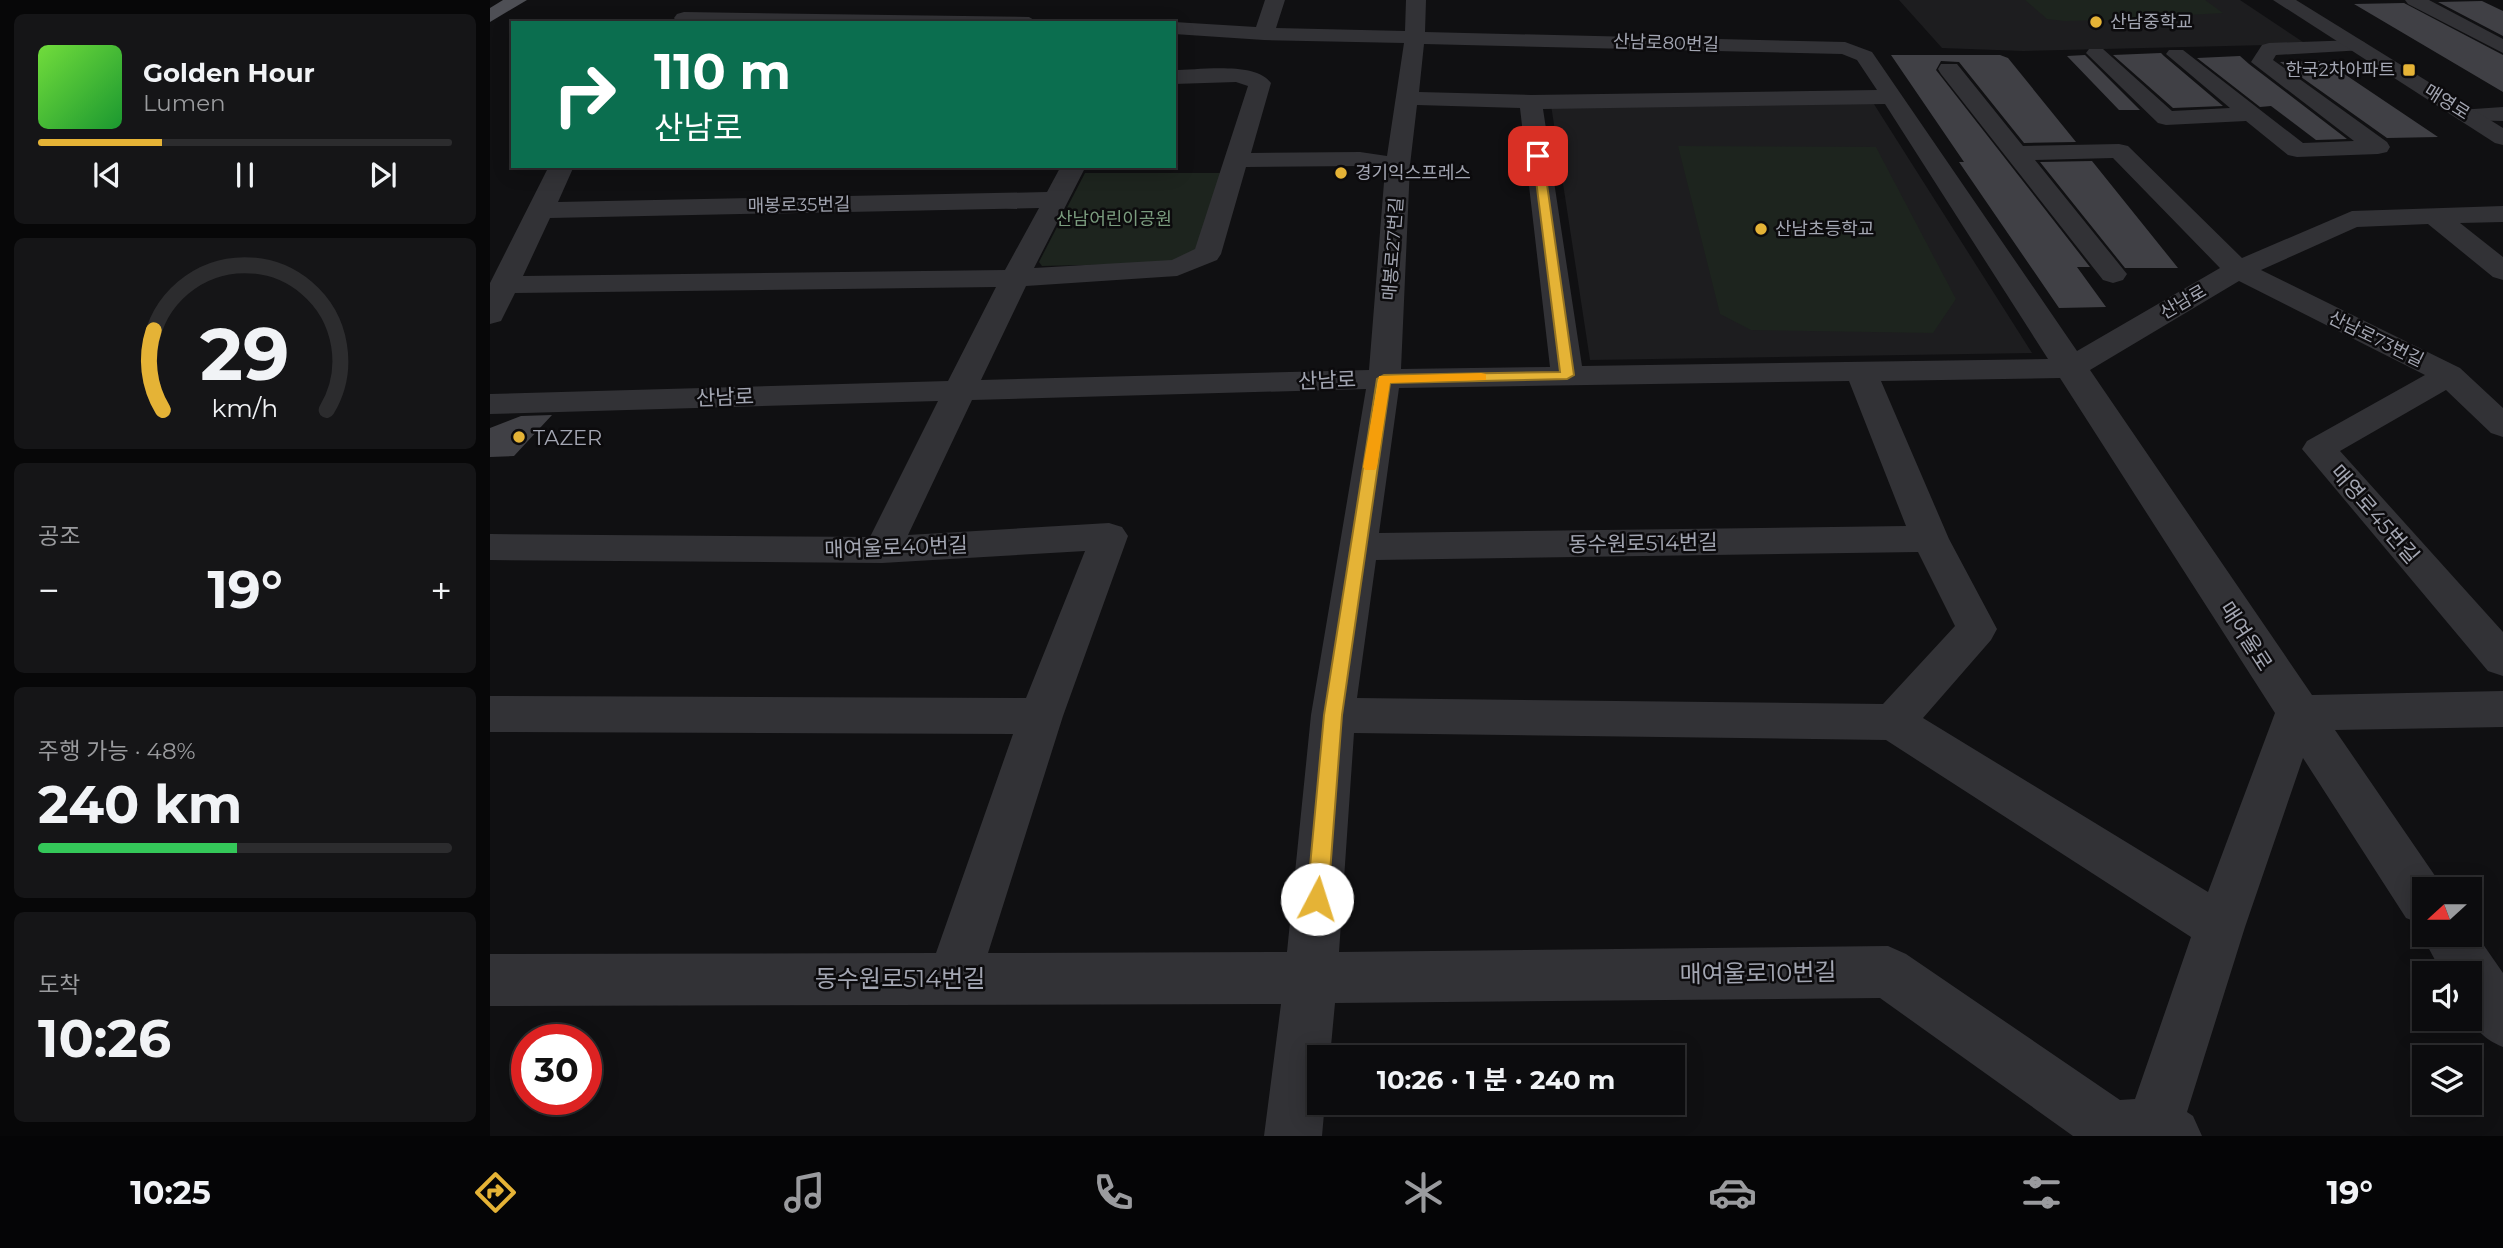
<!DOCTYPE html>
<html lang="ko">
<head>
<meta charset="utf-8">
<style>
  body { margin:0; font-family:Montserrat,"Noto Sans KR",sans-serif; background:#151517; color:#f1f3f6; height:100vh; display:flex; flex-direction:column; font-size:26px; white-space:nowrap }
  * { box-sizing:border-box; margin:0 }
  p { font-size:23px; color:#9a9b9e }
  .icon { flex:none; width:38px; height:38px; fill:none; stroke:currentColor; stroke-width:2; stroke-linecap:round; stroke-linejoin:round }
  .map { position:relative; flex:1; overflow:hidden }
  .side { display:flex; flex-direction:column; gap:14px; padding:14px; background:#070708; width:490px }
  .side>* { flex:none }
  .hud { position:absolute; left:21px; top:21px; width:665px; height:147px; border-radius:0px; box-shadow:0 4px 18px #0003,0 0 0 2px #2c2c2e; background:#0b6e4f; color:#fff; overflow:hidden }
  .needle { width:46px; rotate:249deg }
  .controls { position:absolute; left:1922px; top:877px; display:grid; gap:14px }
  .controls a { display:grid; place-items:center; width:70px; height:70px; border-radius:0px; background:#0c0c0e; box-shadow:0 4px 18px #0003,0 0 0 2px #2c2c2e; font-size:35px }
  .speed { position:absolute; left:21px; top:1024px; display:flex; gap:14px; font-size:35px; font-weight:700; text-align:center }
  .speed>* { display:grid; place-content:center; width:91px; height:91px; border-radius:50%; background:#0c0c0e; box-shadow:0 4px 18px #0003,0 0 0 2px #2c2c2e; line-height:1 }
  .speed .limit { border:10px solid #d22; background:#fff; color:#111 }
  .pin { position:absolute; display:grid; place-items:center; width:60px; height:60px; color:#fff; margin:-30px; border-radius:14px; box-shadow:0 4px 10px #0006 }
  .me { position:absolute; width:77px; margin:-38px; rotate:5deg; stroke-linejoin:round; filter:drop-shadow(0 0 5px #0008) }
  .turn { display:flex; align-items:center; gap:24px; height:147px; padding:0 28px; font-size:32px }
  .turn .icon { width:91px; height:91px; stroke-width:2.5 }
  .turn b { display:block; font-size:49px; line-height:60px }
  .big { font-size:52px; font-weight:700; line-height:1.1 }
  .side .widget { flex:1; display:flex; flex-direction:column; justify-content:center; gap:10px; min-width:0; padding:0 24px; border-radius:10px; background:#151517 }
  .side .dial { align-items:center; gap:0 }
  .dial svg { height:182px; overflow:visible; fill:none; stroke:#2c2c2e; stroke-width:7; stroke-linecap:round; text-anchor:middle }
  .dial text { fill:#f1f3f6; stroke:none }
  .song { display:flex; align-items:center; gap:21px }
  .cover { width:84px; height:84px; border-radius:10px; background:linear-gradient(135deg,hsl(100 70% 55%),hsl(130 70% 35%)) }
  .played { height:7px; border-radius:4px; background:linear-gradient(90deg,#e5b336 30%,#2c2c2e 30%) }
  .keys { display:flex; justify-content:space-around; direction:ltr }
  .heat { display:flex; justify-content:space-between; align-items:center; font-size:38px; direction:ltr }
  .charge { height:10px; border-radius:5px; background:linear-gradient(90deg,#34c759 48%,#2c2c2e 0) }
  .trip { position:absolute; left:817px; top:1045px; width:378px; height:70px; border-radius:0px; background:#0c0c0e; box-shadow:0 4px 18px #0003,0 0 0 2px #2c2c2e; font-weight:700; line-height:70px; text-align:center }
  .tabs { display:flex; height:112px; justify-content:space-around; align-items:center; background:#050506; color:#9a9b9e }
  .tabs .icon { width:49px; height:49px }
  .tabs .active { color:#e5b336 }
  .tabs b { font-size:32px; color:#f1f3f6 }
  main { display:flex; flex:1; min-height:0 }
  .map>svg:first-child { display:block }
  .built { fill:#1d1d1f }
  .green { fill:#1d241e }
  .building { fill:#404045 }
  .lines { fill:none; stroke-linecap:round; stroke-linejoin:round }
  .minor { fill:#323236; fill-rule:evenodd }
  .tertiary { fill:#323236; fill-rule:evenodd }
  .primary { fill:#4e4f55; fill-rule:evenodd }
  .route { fill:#e5b336; stroke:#957423; stroke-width:2 }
  .slow { fill:#f59e0b }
  .poi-dot { fill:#e5b336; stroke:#0c0b0d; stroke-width:2.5 }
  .labels { text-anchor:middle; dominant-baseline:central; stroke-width:5; stroke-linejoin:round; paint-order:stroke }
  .far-poi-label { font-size:18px; fill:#a3a6b2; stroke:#0c0b0d; text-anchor:start }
  .far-street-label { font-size:18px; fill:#a3a6b2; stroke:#0c0b0d }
  .far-park-label { font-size:18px; fill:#7a9c7e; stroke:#0c0b0d }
  .street-label { font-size:21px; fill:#a3a6b2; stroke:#0c0b0d }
  .poi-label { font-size:21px; fill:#a3a6b2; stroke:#0c0b0d; text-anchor:start }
  .near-street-label { font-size:24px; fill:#a3a6b2; stroke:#0c0b0d }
</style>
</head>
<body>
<main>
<section class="side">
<div class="widget">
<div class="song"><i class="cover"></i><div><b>Golden Hour</b><p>Lumen</p></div></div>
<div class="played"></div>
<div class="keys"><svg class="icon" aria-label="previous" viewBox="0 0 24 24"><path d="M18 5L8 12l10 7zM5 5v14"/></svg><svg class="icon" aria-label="pause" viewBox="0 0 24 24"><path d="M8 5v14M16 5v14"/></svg><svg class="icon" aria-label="next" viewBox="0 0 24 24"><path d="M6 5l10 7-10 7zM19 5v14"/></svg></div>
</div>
<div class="widget dial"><svg viewBox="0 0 100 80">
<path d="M14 69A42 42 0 1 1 86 69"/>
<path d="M14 69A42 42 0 0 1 10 34" stroke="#e5b336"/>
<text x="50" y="56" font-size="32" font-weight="700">29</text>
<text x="50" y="72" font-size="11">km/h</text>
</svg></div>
<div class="widget"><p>공조</p>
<div class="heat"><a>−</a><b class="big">19°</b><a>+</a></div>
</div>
<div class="widget"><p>주행 가능 · 48%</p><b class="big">240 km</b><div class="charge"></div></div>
<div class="widget"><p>도착</p><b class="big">10:26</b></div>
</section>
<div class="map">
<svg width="2013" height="1136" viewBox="0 0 2013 1136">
  <rect width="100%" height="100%" fill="#101012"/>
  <path class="built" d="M1409,0h341l66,44 -283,7 -81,-3z
    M1382,101l160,252 -442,7 -39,-255z"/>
  <path class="green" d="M1535,0h180l18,13 -54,3 -12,3 -92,2 -18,-2z
    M1188,146l198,1 80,152 -23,34 -182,-3 -31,-16z
    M595,173h140l-25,75 -26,15 -132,3 -3,-4z"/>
  <path class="building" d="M1992,1l21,10v25l-65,-34z
    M1914,3l99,52v37l-149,-88z
    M1671,53l3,3 59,50 -50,2 -60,-53z
    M1401,55h109l8,3 68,84 -52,1 -65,-81 -18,-1 -5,9 154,197h-13l29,40 -47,1 -100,-146h5z
    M1595,55l55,55h-21l-52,-54z
    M1750,56l9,8 98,75 -31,1 -45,-34 -11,1 -63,-49z
    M1835,61l113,76 -51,1 -107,-76z
    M1602,161l86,107h-53l-85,-106z
    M62,415l-38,41 -24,1v-29l31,-12z"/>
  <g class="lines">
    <path class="minor" d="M775,0h20l-9,28 129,3 1,-31h20l-1,32 420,10 27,10 205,299 143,-83 -107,-110 -78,2 92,114 -4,6 -10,3 -10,-3 -162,-206 -3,-5 3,-5h16l66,82 96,-2 9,2 114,112 110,-47 151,-5v16l-43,1 43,34v23l-10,-3 -65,-53 -71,3 -96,43 199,98 43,40v29l-12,-4 -45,-43 -106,61 163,181v44l-15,-5 -186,-222 5,-8 118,-66 -186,-94 -149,89 222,325 191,-4v36l-168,3 107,156 1,3h-19v36l-18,-7 -103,-160 -58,169 -58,185 6,4 9,20h-129l-193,-138 -545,5 -5,54h-10v45h5l-3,34h-58l17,-132 -791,2v-52l446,-1 77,-219 -523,-2v-36l536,2 59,-147 -203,12 -392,-3v-26l380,3 68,-136 -448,13v-20l458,-13 48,-94 -481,6 -14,28 -11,3v-41l59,-117h25l-16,36 489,-10 14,-26h25l-52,102 138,-8 23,-11 53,-163 -12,-4 -62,2v-14c24,0 82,-9 97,13l-20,70 109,-1 27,4 17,-113 -140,-3 -90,-6v-11h-3l3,-1 82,5zM934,44l418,10 15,6 20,30 -346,5 -112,-3zM1395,104l163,255 -466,7 -39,-257zM927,105l103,3 30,259 -149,2 9,-204zM870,166l25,4 -16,200 -388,10 45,-94 151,-10 40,-16 4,-6 25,-87zM549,208l-34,62 -482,6 27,-58zM1570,378l215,335 -67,179 -285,-174 68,-78 6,-11 -48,-90 -68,-158zM1359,381l57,145 -527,7 20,-145zM876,389l-55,326 -24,237 -299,1 75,-237 65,-180 -6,-9 -13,-4 -201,12 64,-135zM1428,552l37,74 -72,78 -526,-6 19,-138zM864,733l532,7 305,197 -56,162 -15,1 -214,-146 -18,-8 -549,6z
      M1915,0h24l74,39v14l-95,-49z
      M194,12l345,5 10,6 -362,-1 -3,-4 3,-4z
      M1867,40l7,2 3,4 -3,4 -88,5 -3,5 114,82 3,5 -3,5 -9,2 -81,3 -9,-2 -42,-34 -80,4 -8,-2 -72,-70 3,-4h14l69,62 58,-3 -64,-54 3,-4h14l120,93 51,-2 -103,-79 11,-17 7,-2z
      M2013,107v14l-44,-1 -4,-5 4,-5z
      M1979,924l34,49v74c-38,-16 -34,-38 -34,-74h-27l-21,-39 3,-7v7h45z"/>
    <path class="tertiary" d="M1783,0h23l207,128v17l-8,-2z"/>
    <path class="primary" d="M13,0h24l-37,22v-14z"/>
  </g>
  <path class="route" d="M1048,153l5,3 31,219 -7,4 -177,4 -48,332 -14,184 -3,7 -8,3 -7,-3 -3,-7 17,-184 53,-336 7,-4 176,-3 -27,-216z"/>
  <path class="slow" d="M991,373l5,1v6l-96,3 -13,84 -2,3h-10l-2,-3 16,-91z"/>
  <g class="poi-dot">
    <circle cx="1606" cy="22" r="7"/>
    <rect x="1912" y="63" width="14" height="14" rx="3.5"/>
    <circle cx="851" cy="173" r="7"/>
    <circle cx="1271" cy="229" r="7"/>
    <circle cx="29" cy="437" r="7"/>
  </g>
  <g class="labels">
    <g class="far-poi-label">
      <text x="1620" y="22">산남중학교</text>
      <text x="1905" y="70" text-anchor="end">한국2차아파트</text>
      <text x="865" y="173">경기익스프레스</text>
      <text x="1285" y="229">산남초등학교</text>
    </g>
    <g class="far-street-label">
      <text transform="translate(1176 43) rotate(2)">산남로80번길</text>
      <text transform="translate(1957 102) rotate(32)">매영로</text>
      <text transform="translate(309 205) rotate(-1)">매봉로35번길</text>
      <text transform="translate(903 249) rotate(-86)">매봉로27번길</text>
      <text transform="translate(1693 302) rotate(-30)">산남로</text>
      <text transform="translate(1886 339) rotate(26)">산남로73번길</text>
    </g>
    <g class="far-park-label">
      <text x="624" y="219">산남어린이공원</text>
    </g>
    <g class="street-label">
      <text transform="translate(837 380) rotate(-2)">산남로</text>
      <text transform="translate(235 397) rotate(-2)">산남로</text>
      <text transform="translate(1885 514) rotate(49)">매영로45번길</text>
      <text transform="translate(1153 543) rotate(-1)">동수원로514번길</text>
      <text transform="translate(406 547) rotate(-2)">매여울로40번길</text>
      <text transform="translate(1756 636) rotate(57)">매여울로</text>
    </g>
    <g class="poi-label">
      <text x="43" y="437">TAZER</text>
    </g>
    <g class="near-street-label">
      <text transform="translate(1268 973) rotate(-1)">매여울로10번길</text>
      <text x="410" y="978">동수원로514번길</text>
    </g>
  </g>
</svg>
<div class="controls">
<a><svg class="needle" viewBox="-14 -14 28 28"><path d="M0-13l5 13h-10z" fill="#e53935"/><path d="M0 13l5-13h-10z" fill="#9a9b9e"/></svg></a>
<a><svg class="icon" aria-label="sound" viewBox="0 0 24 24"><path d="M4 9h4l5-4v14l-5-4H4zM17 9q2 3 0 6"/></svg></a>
<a><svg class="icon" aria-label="layers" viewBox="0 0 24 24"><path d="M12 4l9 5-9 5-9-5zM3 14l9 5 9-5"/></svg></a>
</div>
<div class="speed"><div class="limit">30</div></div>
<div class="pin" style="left:1048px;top:156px;background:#d93025"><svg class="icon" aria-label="arrive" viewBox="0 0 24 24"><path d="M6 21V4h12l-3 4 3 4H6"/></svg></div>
<svg class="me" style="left:827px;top:899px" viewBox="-20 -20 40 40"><circle r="19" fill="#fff"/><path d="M0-13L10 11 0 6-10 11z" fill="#e5b336"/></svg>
<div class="trip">10:26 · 1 분 · 240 m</div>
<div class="hud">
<div class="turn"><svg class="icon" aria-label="right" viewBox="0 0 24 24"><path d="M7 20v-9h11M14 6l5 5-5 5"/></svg><div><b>110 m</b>산남로</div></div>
</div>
</div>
</main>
<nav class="tabs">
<b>10:25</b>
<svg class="icon active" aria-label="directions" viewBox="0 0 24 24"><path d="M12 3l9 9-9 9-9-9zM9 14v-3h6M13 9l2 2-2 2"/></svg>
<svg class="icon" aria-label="music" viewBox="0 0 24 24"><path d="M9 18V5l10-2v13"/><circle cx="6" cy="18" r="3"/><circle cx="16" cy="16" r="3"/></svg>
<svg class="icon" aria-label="phone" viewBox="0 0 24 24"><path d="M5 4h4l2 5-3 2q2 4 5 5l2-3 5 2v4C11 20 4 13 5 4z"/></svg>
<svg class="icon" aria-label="climate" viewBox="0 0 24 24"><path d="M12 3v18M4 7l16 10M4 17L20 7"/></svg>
<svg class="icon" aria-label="car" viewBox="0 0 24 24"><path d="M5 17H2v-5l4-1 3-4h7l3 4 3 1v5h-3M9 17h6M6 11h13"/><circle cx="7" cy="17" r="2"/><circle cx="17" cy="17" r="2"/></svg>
<svg class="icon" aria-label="filters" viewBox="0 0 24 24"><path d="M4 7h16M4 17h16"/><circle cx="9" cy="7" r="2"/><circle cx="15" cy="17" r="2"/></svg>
<b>19°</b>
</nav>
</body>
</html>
